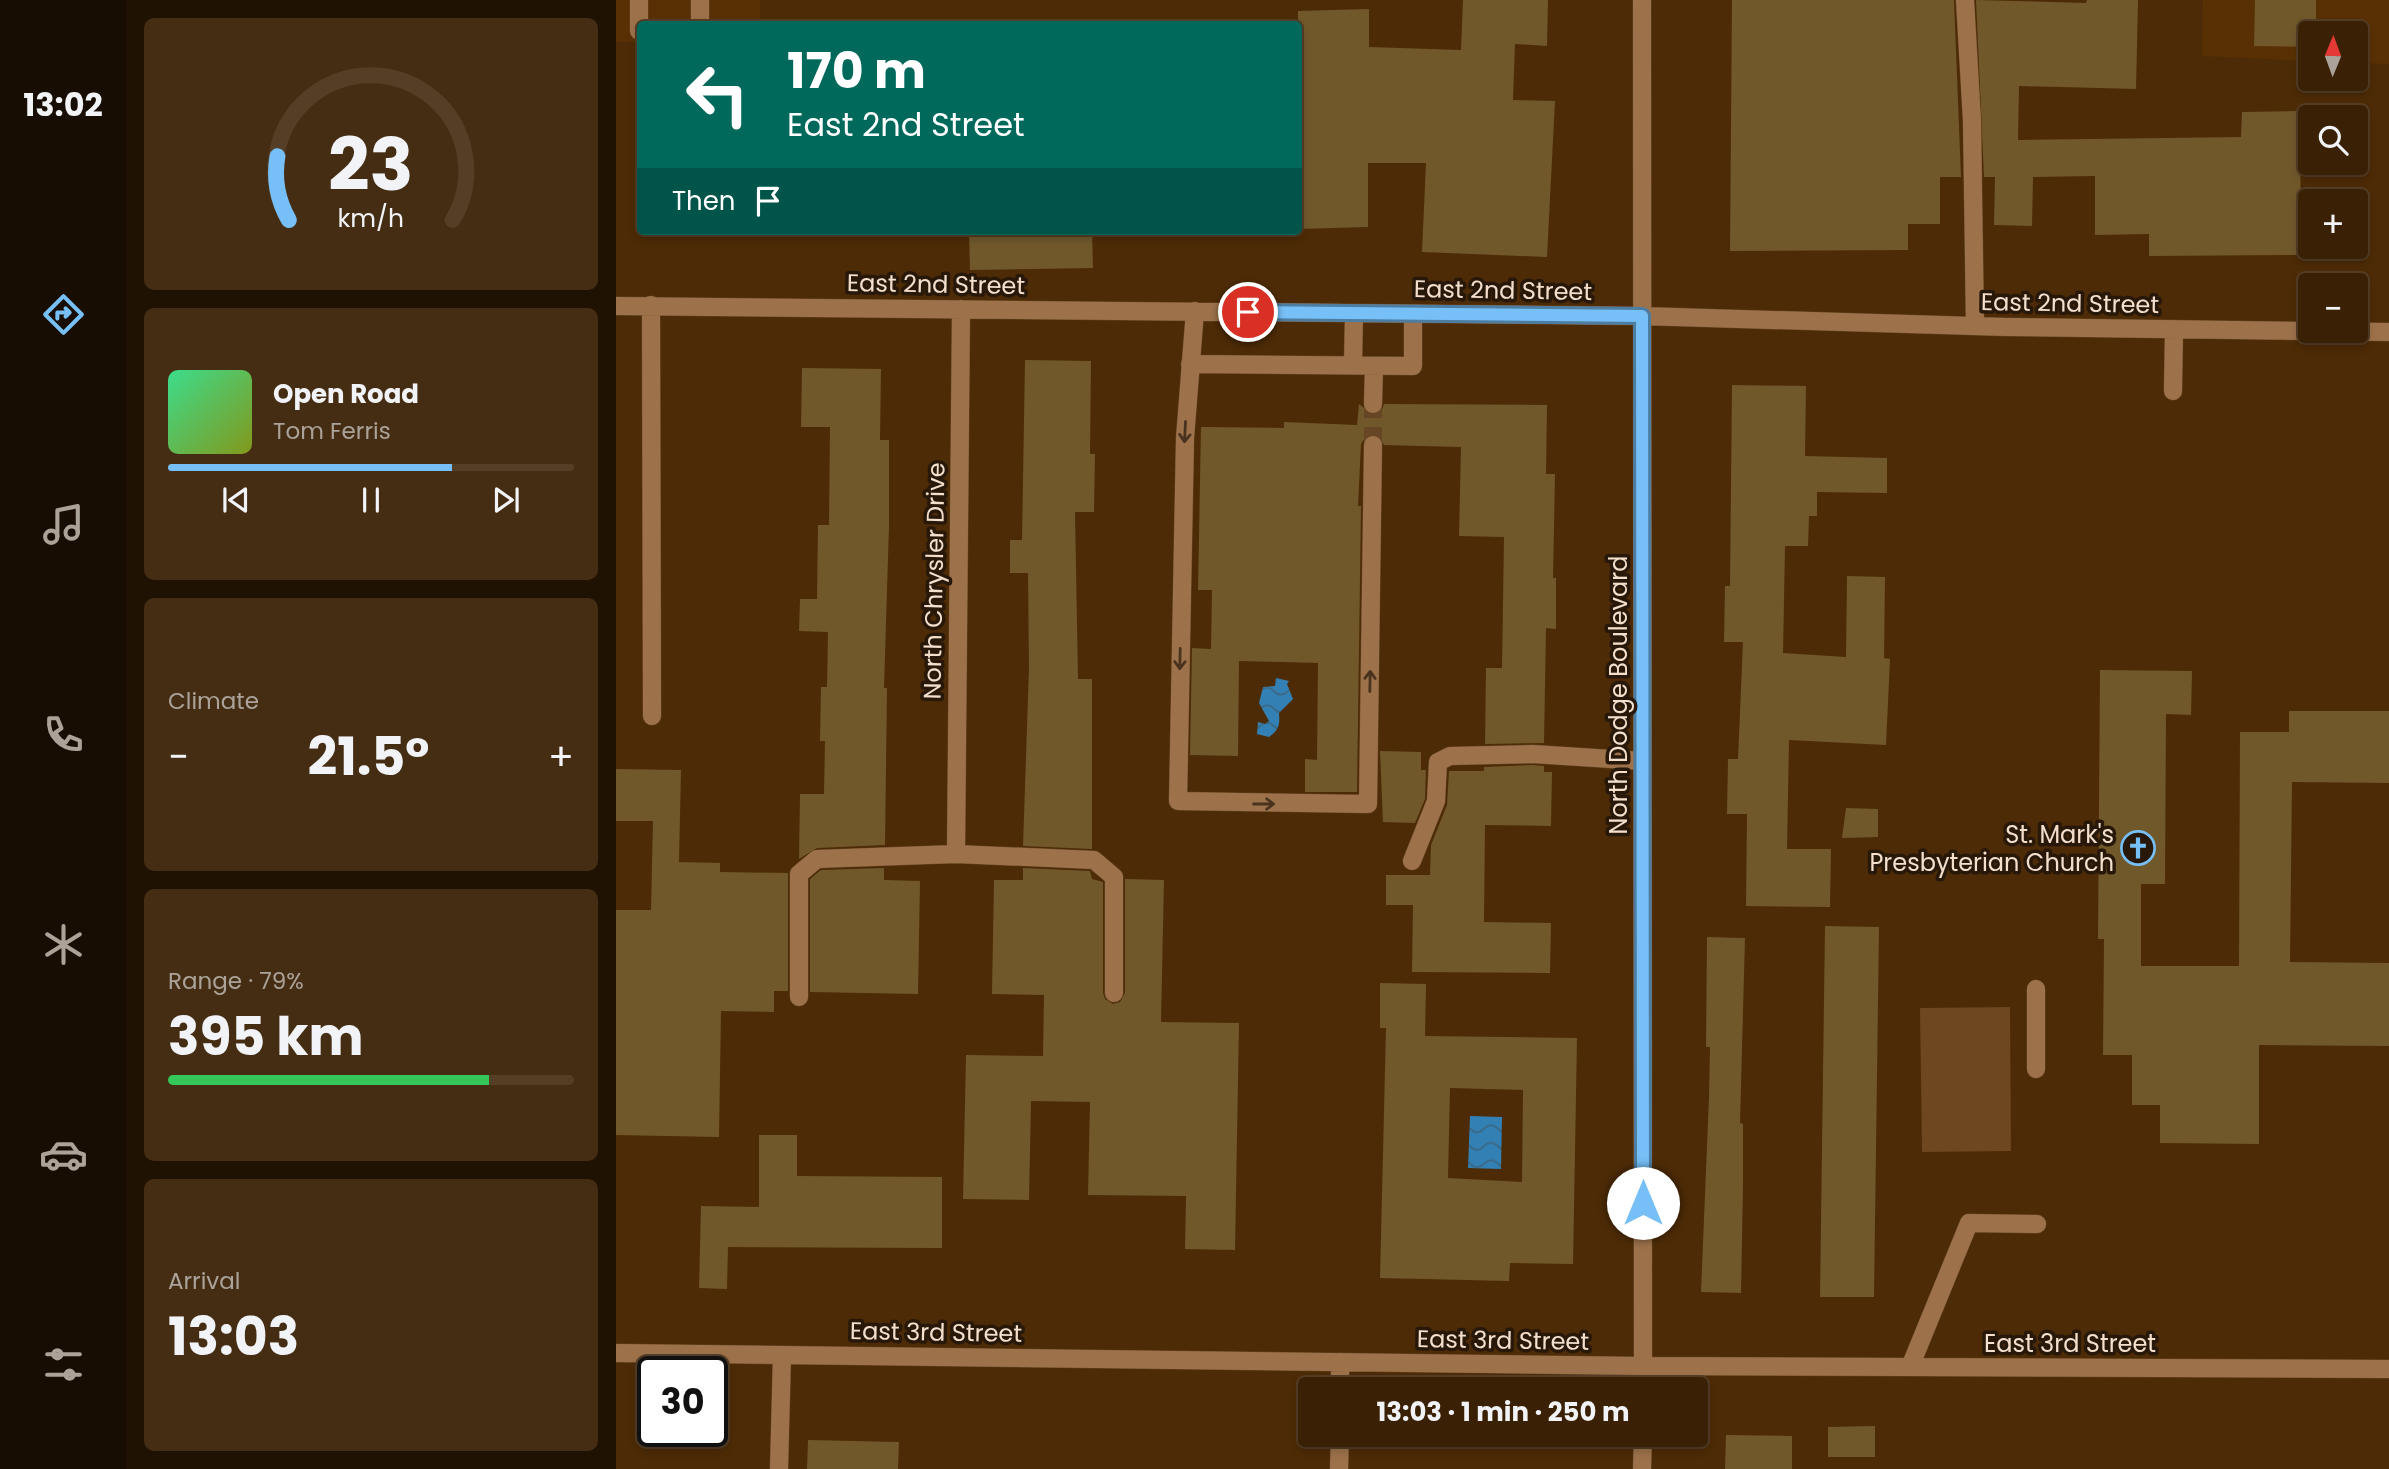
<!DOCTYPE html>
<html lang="en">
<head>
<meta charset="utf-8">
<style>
  body { margin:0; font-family:Poppins,sans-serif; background:#452d13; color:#f1f3f6; height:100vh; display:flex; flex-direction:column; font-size:26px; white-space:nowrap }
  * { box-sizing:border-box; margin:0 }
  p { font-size:23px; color:#aba39a }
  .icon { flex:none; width:38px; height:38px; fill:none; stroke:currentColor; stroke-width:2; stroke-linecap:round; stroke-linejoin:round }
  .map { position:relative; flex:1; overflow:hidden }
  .side { display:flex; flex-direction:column; gap:18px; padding:18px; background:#201202; width:490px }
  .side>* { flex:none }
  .top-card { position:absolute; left:21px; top:21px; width:665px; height:214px; border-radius:7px; box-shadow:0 4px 10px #0003,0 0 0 2px #543e26; background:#00695c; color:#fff; overflow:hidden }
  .needle { width:46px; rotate:1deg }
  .fabs { position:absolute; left:1682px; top:21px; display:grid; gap:14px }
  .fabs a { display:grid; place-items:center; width:70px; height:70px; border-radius:7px; background:#3a2004; box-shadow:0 4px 10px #0003,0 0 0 2px #543e26; font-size:35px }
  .speed { position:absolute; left:21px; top:1356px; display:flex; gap:14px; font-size:35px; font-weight:700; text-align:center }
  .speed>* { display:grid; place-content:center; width:91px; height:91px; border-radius:50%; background:#3a2004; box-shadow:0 4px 10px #0003,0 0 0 2px #543e26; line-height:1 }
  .speed .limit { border:4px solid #111; border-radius:10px; background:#fff; color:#111 }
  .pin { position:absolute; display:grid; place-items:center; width:60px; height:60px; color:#fff; margin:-30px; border:4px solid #fff; border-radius:50%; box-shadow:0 2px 7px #0007 }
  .me { position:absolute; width:77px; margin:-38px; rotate:0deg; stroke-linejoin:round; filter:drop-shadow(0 0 5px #0008) }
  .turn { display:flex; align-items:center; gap:24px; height:147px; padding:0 35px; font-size:32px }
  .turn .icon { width:91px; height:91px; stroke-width:2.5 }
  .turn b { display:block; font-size:49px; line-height:60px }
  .then { display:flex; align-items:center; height:66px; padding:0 35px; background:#0003; gap:14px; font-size:26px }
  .big { font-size:52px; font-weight:700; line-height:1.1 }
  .side .tile { flex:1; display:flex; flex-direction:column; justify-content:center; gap:10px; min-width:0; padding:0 24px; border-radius:10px; background:#452d13 }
  .side .dial { align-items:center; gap:0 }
  .dial svg { height:182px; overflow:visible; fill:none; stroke:#543e26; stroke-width:7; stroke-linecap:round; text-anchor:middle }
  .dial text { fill:#f1f3f6; stroke:none }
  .song { display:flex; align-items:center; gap:21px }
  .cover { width:84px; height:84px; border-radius:10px; background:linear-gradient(135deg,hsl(150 70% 55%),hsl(70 70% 35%)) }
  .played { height:7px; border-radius:4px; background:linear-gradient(90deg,#76c0f7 70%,#543e26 70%) }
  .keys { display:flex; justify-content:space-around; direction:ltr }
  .heat { display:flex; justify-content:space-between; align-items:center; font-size:38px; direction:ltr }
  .charge { height:10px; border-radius:5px; background:linear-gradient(90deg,#34c759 79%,#543e26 0) }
  .trip { position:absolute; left:682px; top:1377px; width:410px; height:70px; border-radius:7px; background:#3a2004; box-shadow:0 4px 10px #0003,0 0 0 2px #543e26; font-weight:700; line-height:70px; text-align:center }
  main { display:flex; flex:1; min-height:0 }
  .tab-bar { display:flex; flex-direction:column; width:126px; justify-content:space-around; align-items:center; background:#170d02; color:#aba39a }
  .tab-bar .icon { width:49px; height:49px }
  .tab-bar .selected { color:#76c0f7 }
  .tab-bar b { font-size:32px; color:#f1f3f6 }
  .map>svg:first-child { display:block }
  .built { fill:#583003 }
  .pitch { fill:#6e4620 }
  .water { fill:url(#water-waves) }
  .building { fill:#70582b; fill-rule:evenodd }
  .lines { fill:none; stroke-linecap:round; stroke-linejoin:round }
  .minor-tunnel { stroke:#664624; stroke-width:18; stroke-dasharray:18 9; stroke-linecap:butt }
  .minor-casing { stroke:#684826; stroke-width:19 }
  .minor { stroke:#9d724b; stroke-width:18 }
  .oneway { stroke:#4a331e }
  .route-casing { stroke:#4d7da1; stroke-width:18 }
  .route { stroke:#76c0f7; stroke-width:12 }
  .labels { text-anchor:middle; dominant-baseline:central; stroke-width:7; stroke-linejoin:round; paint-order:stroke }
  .street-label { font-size:24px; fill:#f4decc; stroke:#27180a }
  .poi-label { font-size:24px; fill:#f4decc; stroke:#27180a; text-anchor:end }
</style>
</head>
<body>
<main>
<nav class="tab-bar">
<b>13:02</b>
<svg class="icon selected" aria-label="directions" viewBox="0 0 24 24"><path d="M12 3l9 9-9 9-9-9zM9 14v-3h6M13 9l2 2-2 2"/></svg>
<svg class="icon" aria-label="music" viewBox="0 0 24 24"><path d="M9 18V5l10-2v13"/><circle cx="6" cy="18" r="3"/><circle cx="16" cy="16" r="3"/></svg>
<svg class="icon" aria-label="phone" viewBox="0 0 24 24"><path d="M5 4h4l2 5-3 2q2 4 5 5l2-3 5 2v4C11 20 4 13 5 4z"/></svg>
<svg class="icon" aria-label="climate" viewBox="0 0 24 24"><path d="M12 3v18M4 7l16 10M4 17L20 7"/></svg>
<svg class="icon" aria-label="car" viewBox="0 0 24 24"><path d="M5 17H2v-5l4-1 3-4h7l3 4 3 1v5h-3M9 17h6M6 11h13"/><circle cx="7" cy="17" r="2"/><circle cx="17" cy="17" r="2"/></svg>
<svg class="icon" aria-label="filters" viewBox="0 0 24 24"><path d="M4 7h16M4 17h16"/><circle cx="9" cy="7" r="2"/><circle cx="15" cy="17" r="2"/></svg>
</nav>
<section class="side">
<div class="tile dial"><svg viewBox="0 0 100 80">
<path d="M14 69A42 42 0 1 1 86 69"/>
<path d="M14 69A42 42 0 0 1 9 41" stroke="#76c0f7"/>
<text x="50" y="56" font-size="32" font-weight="700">23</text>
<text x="50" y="72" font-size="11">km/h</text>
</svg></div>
<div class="tile">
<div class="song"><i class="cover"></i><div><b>Open Road</b><p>Tom Ferris</p></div></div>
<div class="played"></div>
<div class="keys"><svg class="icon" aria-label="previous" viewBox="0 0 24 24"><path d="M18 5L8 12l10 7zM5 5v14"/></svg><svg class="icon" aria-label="pause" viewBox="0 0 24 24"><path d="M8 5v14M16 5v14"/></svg><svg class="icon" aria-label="next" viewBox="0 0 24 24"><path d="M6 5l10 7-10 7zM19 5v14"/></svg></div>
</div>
<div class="tile"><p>Climate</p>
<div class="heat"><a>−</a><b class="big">21.5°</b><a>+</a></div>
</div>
<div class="tile"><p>Range · 79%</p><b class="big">395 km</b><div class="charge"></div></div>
<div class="tile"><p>Arrival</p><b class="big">13:03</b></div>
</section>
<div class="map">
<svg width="1773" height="1469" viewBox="0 0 1773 1469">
  <defs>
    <pattern id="water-waves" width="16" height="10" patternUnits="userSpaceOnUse" patternTransform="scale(1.75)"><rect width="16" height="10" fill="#3280b4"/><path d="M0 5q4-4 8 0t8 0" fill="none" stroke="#3b6884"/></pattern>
  </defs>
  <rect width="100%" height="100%" fill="#4d2b06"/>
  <path class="built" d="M0,0h144v24h-120v18h-24z
    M1587,0h186v64l-33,-1v-30h-46v28l-108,-5z"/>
  <path class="pitch" d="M1394,1007l1,144 -89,1 -2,-144z"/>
  <path class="water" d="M660,678l13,3 -2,3 6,15 -14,14c1,12 0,17 -10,24l-12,-3 1,-12 7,2 4,-3 -10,-18 4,-16 12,-1z
    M854,1116l32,1 -1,52 -33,-1z"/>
  <path class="building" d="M847,0h85l-1,46 -32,-2 -2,56 42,1 -8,156 -125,-5 4,-89h-58v64l-70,2v-218l71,-2v38l92,3z
    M1116,0h222l7,177h-21v47h-32v26l-178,1z
    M1360,0l110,3 1,-3h51l-2,89 -117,-3 -1,54 223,-3 1,-25 58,-1 1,144 -152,1v-22l-54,1v-59l-62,1 -1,49 -38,-1 1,-48h-11z
    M1639,0h61v33h-6v14l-56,-1z
    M353,231h123l1,37 -123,2z
    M409,360l66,1 -1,93h5l-1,58h-19l3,167h14v170l-69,-3 6,-178 -1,-95h-18v-33h12z
    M186,368l79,1 -1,71h9v86l-5,162h3l-2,157 -68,3 -18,11 1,-65h24l1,-53h-5l1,-54h6l1,-55 -29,-1 1,-32h17l1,-74h11l1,-98h-29z
    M1116,385l74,1 -1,70 82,2v35l-70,-1v24h-8l-1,30h-23l-2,107 63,4 1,-81 38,1 -1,81 6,1 -4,86 -97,-5 -2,109h44l-1,58 -84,-1 1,-92h-20l1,-55h10l5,-117h-19l1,-56h5z
    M743,404l14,11 9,-5 2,-6 163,1 -1,69h9l-2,104h3v51l-10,-1 -2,115 -59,1 1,-76h16l2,-131 -45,-1 2,-89 -77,-2 -5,-9 -7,-2 -5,1 -6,9 -3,62h3l-4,286h-52v-33l12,1 1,-97 -79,-2 -1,95 -48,-1 2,-107 19,1 1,-59h-14l3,-163 83,1v-6l73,3z
    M1484,670l92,1 -1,44 -25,-1 -1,170h-24v82h98l1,-234h49v-21h100v72l-97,-1 -2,180 99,1v83l-130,-1v99l-99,-1v-38h-28v-50h-29l1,-116h-6z
    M764,751l41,1v18h5l-1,29 -10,24 -32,-1z
    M917,765l11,1v6h8l-1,54 -66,-1 -1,97 67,1 -1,50 -138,-1 1,-67h-27v-30h44l1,-30 16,-40 2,-34h35v-4z
    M0,769l65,1 -2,92 41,1v9l68,1v118h-14v21l-53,-1 -2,126 -103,-2v-225h35l2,-89h-37z
    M1230,808l32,1v28l-36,1z
    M268,868v12l36,1 -2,113 -108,-2v-113l11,-9z
    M407,868l67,3 2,8 11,3v111l2,6 8,5 7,-2 5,-9v-114l39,1 -3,142 78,1 -4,227 -50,-1 1,-53 -98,-1 2,-93 -59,-1 -2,99 -66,-1 3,-144 77,1 1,-61 -52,-1 2,-114h29z
    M1209,926l54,1 -5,370h-54z
    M1091,937l38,1 -5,185 3,1v61l-2,108 -40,-1 8,-195 1,-50h-4z
    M764,983l46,1 -1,52 152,2 -4,226 -63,-1 -1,18 -129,-3 6,-250h-6zM834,1088l73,2 -1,92 -74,-4z
    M143,1135h38v41l145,1v71l-214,-1 -1,42 -28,-1 2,-82 58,1z
    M1259,1426v31h-47v-30z
    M1110,1435l66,1v33h-67z
    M192,1440l91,2 -1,27h-91z"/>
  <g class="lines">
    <path class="minor-tunnel" d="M757,445v-41"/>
    <g class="minor-casing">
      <path id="minor" d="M1026,0l1,1390
        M1349,0l7,121 3,205
        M84,24v-24
        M23,31v-31
        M35,305l1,411
        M0,306l1026,10 364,11 383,5
        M579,311l-10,127 -7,363 190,3 5,-359
        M574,364l223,2v-52
        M737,365l1,-52
        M1557,391l1,-62
        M757,404l1,-38
        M340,854l5,-545
        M796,861l24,-60 2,-39 12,-6 83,-2 109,7
        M1420,989v80
        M183,997v-123l18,-15 139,-5 138,6 20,17v116
        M0,1353l1028,13 745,3
        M1294,1367l59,-144 68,1
        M724,1390v-28
        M163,1469l3,-114
        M723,1469l1,-34
        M1026,1469l1,-34"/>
    </g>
    <use href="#minor" class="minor"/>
  </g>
  <defs><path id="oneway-shaft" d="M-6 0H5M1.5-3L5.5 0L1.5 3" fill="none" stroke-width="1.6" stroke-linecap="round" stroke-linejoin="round" transform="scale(1.75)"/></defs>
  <g class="oneway">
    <use href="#oneway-shaft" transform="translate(569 432) rotate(93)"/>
    <use href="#oneway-shaft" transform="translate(564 659) rotate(91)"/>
    <use href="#oneway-shaft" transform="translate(754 681) rotate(-89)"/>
    <use href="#oneway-shaft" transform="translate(648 804)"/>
  </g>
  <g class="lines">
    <g class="route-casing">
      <path id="route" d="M632,312l394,4 1,887"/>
    </g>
    <use href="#route" class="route"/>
  </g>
  <defs>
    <g id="church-ring" transform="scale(1.75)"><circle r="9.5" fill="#27180a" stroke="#76c0f7" stroke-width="1.5"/><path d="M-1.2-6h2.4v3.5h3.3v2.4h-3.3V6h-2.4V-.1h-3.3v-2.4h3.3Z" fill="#76c0f7"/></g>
  </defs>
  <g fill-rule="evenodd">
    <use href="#church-ring" x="1522" y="848"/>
  </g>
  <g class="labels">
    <g class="street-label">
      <text transform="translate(320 284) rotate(1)">East 2nd Street</text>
      <text transform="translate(887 290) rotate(1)">East 2nd Street</text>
      <text transform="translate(1454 303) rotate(1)">East 2nd Street</text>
      <text transform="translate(318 581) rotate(-89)">North Chrysler Drive</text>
      <text transform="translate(1002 695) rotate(-90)">North Dodge Boulevard</text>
      <text transform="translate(320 1332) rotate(1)">East 3rd Street</text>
      <text transform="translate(887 1340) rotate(1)">East 3rd Street</text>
      <text x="1454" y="1343">East 3rd Street</text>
    </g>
    <g class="poi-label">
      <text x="1498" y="834">St. Mark's<tspan x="1498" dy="28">Presbyterian Church</tspan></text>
    </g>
  </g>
</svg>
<div class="fabs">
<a><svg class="needle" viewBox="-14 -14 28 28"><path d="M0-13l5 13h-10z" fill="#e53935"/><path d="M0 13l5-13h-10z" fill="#aba39a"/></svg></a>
<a><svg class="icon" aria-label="search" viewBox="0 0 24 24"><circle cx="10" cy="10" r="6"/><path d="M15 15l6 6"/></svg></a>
<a>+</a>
<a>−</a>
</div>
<div class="speed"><div class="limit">30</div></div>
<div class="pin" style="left:632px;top:312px;background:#d93025"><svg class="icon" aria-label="arrive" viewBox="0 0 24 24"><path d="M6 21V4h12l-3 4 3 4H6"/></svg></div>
<svg class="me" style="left:1027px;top:1203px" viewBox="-20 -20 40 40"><circle r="19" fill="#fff"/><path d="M0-13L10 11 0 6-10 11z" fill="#76c0f7"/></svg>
<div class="trip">13:03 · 1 min · 250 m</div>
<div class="top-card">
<div class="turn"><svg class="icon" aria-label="left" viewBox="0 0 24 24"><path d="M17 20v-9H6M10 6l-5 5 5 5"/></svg><div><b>170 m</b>East 2nd Street</div></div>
<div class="then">Then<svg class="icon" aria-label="arrive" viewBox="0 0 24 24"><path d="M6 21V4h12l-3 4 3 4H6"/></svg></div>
</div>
</div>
</main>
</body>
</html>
